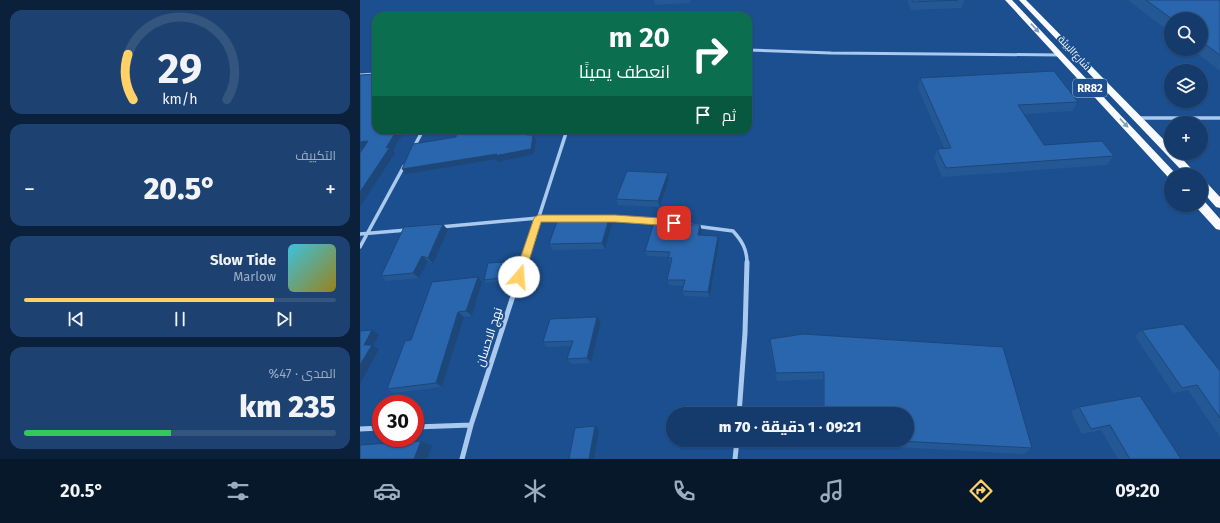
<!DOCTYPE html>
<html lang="ar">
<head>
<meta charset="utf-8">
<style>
  body { margin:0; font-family:"Fira Sans",Cairo,sans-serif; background:#1d4271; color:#f1f3f6; direction:rtl; height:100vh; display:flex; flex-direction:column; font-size:15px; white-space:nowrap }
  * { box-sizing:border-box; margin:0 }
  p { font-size:13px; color:#9dadc1 }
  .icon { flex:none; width:22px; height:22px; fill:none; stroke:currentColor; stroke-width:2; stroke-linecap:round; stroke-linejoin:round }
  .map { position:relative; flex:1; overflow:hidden; direction:ltr }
  .drawer { display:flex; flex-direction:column; gap:10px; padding:10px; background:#0b203b; width:360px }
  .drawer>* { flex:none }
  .guide { position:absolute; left:12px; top:12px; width:380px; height:122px; border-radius:12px; box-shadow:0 1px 3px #0004,0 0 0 1px #33557e; direction:rtl; background:#0b6e4f; color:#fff; overflow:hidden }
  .tools { position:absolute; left:804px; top:12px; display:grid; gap:8px }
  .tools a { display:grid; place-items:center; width:44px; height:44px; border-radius:50%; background:#143b6b; box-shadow:0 1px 3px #0004,0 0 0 1px #33557e; font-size:20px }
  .speed { position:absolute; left:12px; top:395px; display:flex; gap:8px; font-size:20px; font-weight:700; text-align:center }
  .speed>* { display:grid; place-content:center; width:52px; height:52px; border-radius:50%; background:#143b6b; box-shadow:0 1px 3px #0004,0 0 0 1px #33557e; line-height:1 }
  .speed .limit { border:6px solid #d22; background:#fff; color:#111 }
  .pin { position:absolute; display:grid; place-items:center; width:34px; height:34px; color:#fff; margin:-17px; border-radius:8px; box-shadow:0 2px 6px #0006 }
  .me { position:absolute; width:44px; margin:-22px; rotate:18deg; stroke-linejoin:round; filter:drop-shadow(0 0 3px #0008) }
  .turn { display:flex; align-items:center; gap:14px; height:84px; padding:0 16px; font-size:18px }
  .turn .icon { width:52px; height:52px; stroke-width:2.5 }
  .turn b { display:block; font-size:28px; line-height:34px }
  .then { display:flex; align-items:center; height:38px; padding:0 16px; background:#0003; gap:8px; font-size:15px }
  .big { font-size:30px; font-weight:800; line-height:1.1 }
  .drawer .tile { flex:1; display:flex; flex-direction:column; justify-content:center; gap:6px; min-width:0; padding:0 14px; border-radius:12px; background:#1d4271 }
  .drawer .dial { align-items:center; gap:0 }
  .dial svg { height:104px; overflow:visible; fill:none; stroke:#33557e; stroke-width:7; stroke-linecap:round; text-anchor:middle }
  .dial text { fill:#f1f3f6; stroke:none }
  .song { display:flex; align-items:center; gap:12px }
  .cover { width:48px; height:48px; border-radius:6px; background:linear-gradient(135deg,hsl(190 70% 55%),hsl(50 70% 35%)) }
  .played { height:4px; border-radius:2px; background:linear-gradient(90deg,#ffd166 80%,#33557e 80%) }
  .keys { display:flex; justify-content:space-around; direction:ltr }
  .heat { display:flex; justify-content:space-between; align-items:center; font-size:22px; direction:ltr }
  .charge { height:6px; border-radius:3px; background:linear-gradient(90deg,#34c759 47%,#33557e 0) }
  .trip { position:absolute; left:306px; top:407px; width:248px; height:40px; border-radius:20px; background:#143b6b; box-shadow:0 1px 3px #0004,0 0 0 1px #33557e; font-weight:800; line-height:40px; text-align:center; direction:rtl }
  .dock { display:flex; height:64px; justify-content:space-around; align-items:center; background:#08182b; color:#9dadc1 }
  .dock .icon { width:28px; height:28px }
  .dock .on { color:#ffd166 }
  .dock b { font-size:18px; color:#f1f3f6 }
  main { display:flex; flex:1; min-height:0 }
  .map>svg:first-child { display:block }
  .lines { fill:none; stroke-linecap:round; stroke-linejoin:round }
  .minor-far2 { stroke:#a9c9ee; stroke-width:3 }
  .minor-far1 { stroke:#a9c9ee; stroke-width:3.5 }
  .minor { stroke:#a9c9ee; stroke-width:5 }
  .trunk { fill:#f8faff; fill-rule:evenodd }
  .wall { fill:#245895 }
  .shaded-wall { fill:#1d4779 }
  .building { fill:#2a66ad; stroke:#1d4779 }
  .oneway { fill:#7e9cc1 }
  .route { fill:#ffd166; stroke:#a68842 }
  .labels { text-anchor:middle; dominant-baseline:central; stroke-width:4; stroke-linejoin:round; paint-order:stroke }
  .far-street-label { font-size:10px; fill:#fff; stroke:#1b4f8f }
  .shield { fill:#1b4f8f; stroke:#bbcadd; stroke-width:1 }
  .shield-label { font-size:11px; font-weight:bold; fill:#fff }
  .street-label { font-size:12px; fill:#fff; stroke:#1b4f8f }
</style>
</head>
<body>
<main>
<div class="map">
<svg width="860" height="459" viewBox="0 0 860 459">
  <rect width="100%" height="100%" fill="#1b4f8f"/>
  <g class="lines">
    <path class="minor-far2" d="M388,50l83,3 228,2
      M0,75l16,-1"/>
    <path class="minor-far1" d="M778,118h82
      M54,147l9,-17
      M248,218l51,4
      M312,223l61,8c9,10 14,18 14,32
      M80,227l98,-9h25
      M0,234l47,-4
      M0,247l44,-81
      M164,263l43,-133"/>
    <path class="minor" d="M379,414l6,-81 2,-71
      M55,427l56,-2
      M0,429l21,-1
      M102,459l9,-34 53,-163
      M375,459l2,-19"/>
    <path class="trunk" d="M645,0h7l165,175h-6v3l-3,-1z
      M659,0h7l145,147v6h6l20,22h-11z
      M841,180l4,1 15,16v11l-4,-1 -15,-17z
      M841,201l4,1 15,17v11l-4,-1 -19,-21 -1,-3h5z"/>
  </g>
  <path class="wall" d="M294,0h36v3l-35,2z
    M547,0h57l-2,8 -51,2z
    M768,0h92v71l-28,-22h9v-30h-30v14z
    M560,78l158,24 -6,9 -48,3 20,31 70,11 -7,9 -165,12 -8,-19 3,-9 7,-1 -26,-60z
    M308,173l1,6 -9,28 -42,-2 -2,-6z
    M250,215l3,6 -8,28 -52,1 -4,-6z
    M316,224l24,1 2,6 -1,4 18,7 -9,55 -26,-1 -2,-5 2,-5 -15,-1 -2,-5 3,-17 -2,-6 -21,-1 -2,-5z
    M88,230l-15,34 -5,-3 -9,17 -32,3 -6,-5z
    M147,264l-5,17 -16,2 -2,-3z
    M122,282l-10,34 -8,1 -22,70 -48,6 -7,-4 24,-49z
    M241,322l-10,41 -20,1 -4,-5 4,-13 -24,1 -4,-5z
    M782,330l78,41v66l-32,-47 -15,3 -38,-57z
    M410,339l262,109 -8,6 -201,-11v-3h84v-26h-84v-35l-46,2 -7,-34z
    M719,407l102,52h-63l-17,-29 -19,4 -11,-22z"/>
  <path class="shaded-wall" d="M37,130h8l-12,20 2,3 -35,54v-15z
    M169,130h5l-4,10 -3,-5z
    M173,135l3,5 -2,14 -36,8 -2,-3 -90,15 -4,-5 95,-15z
    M8,141l5,6 -13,2v-7z
    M308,173l1,6 -9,28 -2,-6z
    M250,215l3,6 -8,28 -3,-6z
    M83,224l5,6 -15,34 -5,-6z
    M340,225l2,6 -2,10 -2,-6z
    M358,236l1,6 -9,55 -2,-5z
    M62,256l6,5 -9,17 -6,-5z
    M145,262l2,2 -5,17 -2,-3z
    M118,277l4,5 -10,34 -6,-5z
    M98,312l6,5 -22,70 -6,-4z
    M237,317l4,5 -10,41 -4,-5z
    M12,330l7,5 -6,11 6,3 -19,35v-19l4,-20z
    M235,426l4,4 -5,29h-5z
    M61,441l11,5 -5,13h-13z"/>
  <path class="building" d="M552,0h46l-45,2z
    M786,0h74v55l-19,-14v-22h-29z
    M694,71l24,31 -60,3 26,40 58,-4 12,15 -168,12 -9,-19 14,-1 -31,-70z
    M16,74v56h21l-11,18 4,-1 -30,45v-39l8,-12 -8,1v-67z
    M97,130h72l-2,5h6l-2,14 -37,7 3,-2 -95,15 11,-25 43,-7z
    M267,171l41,2 -10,28 -42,-2z
    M250,215l-8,28 -53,1 10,-28z
    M295,219l20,2 -1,3 26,1 -2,10 20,1 -10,56 -26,-1 3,-11h-18l5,-22h-4l2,-6 -25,-1z
    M83,224l-15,34 -6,-2 -9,17 -32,3 23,-49z
    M145,262l-5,16 -16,2 4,-17z
    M118,277l-12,34 -8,1 -22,71 -49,6 18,-48 6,-1 21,-58z
    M237,317l-10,41 -20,1 6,-18 -30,1 7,-23z
    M823,324l37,47v47l-23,-33 -15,3 -40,-58z
    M12,330l-8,15h8l-12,20v-34z
    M443,334l200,13 29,101 -152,-8h27v-26h-83v-42l-48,1 -6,-34z
    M780,396l41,63h-51l-20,-34 -19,4 -12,-22z
    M235,426l-6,33h-20l6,-31z
    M61,441l-7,18h-54v-14z"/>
  <defs><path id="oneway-solid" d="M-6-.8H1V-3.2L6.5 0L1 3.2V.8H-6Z"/></defs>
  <g class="oneway">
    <use href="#oneway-solid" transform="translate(675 28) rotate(47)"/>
    <use href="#oneway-solid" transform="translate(764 123) rotate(47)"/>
  </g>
  <path class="route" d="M178,215h77l59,4 5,4 -5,3 -59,-4h-74l-17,55 -2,3 -3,1 -4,-1 -1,-3 20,-59z"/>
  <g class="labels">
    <g class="far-street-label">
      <text transform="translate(714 53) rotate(47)">شارع البيئة</text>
    </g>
    <rect class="shield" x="713" y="79" width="34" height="18" rx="3"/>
    <g class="shield-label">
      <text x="730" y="88">RR82</text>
    </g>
    <g class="street-label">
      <text transform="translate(129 337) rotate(-72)">نهج الاحسان</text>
    </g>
  </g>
</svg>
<div class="tools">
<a><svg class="icon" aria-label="search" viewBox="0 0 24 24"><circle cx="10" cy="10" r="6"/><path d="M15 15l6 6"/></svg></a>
<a><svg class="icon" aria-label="layers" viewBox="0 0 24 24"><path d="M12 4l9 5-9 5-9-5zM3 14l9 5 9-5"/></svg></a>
<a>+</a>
<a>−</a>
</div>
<div class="speed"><div class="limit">30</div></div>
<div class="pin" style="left:314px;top:223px;background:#d93025"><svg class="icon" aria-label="arrive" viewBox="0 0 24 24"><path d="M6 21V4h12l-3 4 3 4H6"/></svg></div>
<svg class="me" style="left:159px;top:277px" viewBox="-20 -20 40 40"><circle r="19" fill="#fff"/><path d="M0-13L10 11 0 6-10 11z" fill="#ffd166"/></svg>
<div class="trip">09:21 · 1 دقيقة · 70 m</div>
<div class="guide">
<div class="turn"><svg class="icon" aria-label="right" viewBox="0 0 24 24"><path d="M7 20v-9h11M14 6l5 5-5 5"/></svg><div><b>20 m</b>انعطف يمينًا</div></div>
<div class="then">ثم<svg class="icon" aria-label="arrive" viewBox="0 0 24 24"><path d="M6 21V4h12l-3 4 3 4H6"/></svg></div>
</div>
</div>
<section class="drawer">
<div class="tile dial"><svg viewBox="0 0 100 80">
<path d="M14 69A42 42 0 1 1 86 69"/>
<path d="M14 69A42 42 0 0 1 10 34" stroke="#ffd166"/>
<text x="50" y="56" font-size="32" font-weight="700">29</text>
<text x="50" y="72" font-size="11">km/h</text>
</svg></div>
<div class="tile"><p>التكييف</p>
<div class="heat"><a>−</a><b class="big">20.5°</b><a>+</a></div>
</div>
<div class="tile">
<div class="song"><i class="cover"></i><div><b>Slow Tide</b><p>Marlow</p></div></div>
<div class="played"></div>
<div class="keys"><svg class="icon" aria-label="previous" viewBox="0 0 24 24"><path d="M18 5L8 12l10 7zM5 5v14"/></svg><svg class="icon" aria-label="pause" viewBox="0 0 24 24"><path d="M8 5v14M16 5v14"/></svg><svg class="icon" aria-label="next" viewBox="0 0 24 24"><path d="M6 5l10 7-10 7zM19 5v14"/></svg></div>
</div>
<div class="tile"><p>المدى · 47%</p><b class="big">235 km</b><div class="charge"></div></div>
</section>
</main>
<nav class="dock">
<b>09:20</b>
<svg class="icon on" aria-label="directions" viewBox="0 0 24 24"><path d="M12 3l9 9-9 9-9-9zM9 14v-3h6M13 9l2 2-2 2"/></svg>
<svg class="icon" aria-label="music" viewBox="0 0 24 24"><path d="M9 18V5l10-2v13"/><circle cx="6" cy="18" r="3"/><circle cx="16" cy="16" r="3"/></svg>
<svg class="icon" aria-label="phone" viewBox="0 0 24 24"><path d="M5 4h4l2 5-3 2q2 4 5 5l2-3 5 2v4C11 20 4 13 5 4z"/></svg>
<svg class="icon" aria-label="climate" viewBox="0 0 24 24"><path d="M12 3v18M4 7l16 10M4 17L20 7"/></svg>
<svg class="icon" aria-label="car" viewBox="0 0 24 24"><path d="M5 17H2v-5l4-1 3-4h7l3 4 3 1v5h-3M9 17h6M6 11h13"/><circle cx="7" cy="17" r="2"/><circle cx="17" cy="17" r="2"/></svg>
<svg class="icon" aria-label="filters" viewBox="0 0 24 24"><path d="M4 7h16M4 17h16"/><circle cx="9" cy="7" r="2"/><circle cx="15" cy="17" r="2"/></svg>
<b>20.5°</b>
</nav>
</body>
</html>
